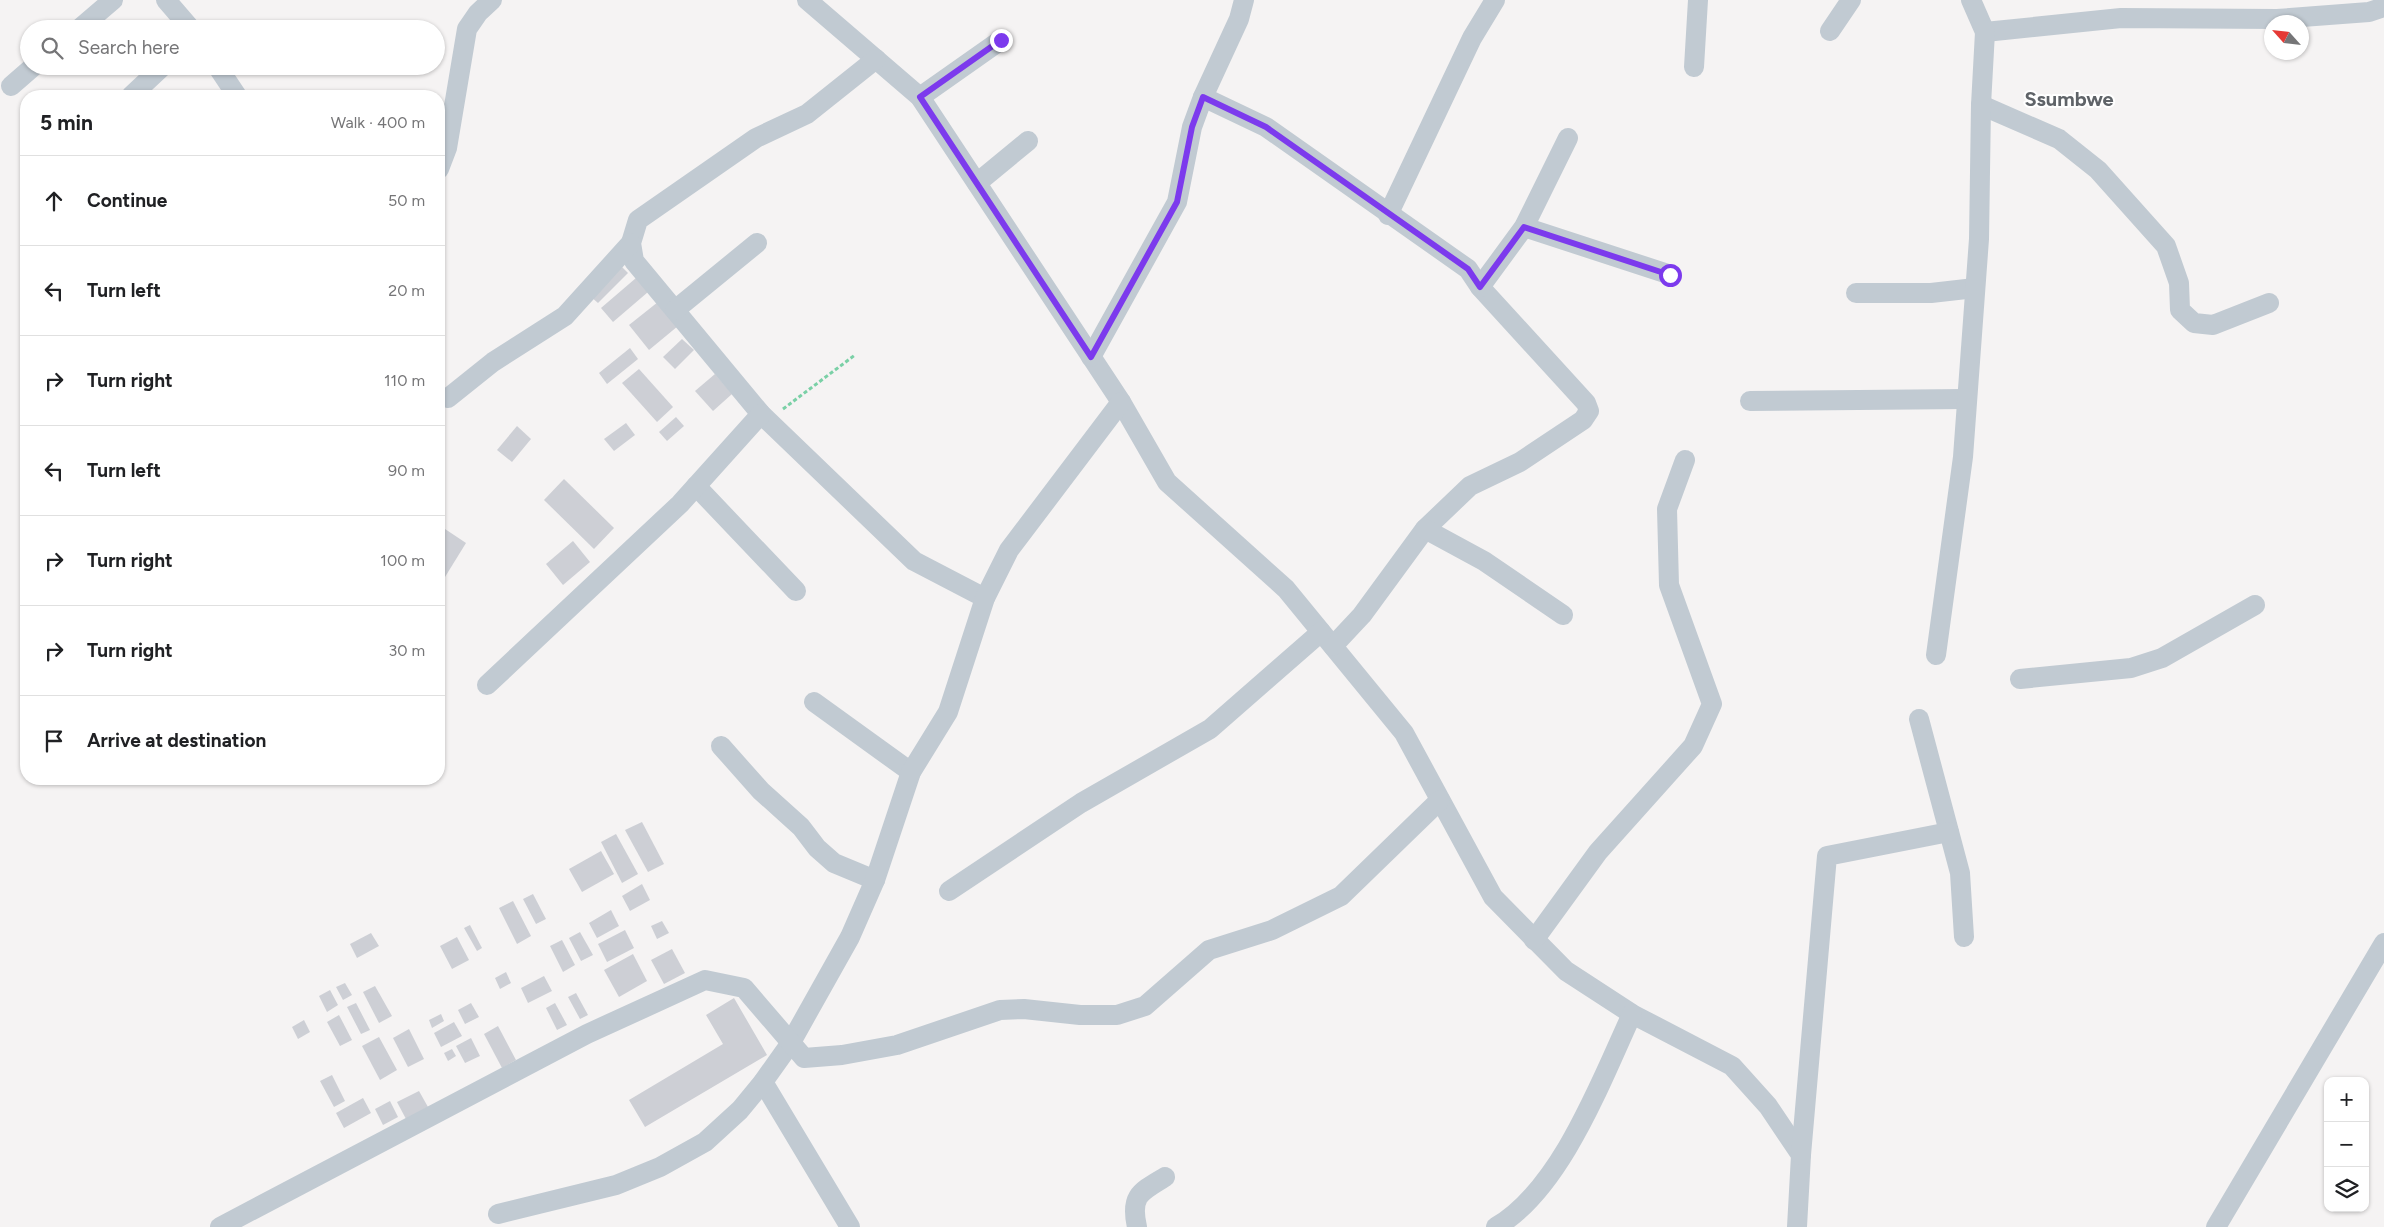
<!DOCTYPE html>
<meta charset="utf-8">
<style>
:root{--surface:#fff;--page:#f2f2f2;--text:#202124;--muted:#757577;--line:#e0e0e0}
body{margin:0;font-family:Figtree,sans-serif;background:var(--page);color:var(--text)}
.controls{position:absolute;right:15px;bottom:15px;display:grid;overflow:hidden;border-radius:10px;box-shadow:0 1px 4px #0004}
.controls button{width:45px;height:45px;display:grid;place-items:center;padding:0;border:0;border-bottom:1px solid var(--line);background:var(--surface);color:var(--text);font:25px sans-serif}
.compass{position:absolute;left:2264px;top:15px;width:45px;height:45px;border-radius:50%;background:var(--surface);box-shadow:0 1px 4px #0004;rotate:297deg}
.stop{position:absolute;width:15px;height:15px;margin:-11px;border:4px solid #7c3aed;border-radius:50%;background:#fff}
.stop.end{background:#7c3aed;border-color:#fff;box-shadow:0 1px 5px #0008}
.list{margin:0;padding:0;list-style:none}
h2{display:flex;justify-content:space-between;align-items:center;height:65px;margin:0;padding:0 20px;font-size:21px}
h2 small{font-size:16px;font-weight:400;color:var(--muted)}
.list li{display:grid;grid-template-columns:32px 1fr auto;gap:15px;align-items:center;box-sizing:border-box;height:90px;padding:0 20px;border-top:1px solid var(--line)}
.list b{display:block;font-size:19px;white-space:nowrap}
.list em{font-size:16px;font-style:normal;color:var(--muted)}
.icon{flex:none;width:28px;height:28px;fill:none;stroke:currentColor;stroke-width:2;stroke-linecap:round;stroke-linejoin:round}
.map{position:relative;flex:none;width:2384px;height:1227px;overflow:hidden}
.search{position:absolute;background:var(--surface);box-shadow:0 1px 4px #0004;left:20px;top:20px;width:425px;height:55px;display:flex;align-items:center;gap:12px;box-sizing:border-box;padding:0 18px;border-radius:28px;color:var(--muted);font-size:19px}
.panel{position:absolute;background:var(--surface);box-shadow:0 1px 4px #0004;left:20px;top:90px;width:425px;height:695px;border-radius:20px}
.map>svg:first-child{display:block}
.building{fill:#cdcfd5}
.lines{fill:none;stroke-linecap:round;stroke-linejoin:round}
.path{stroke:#7ad0a6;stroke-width:3;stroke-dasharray:4 2.5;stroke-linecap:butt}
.minor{stroke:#c1cad2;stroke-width:20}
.route{stroke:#7c3aed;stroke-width:6}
.labels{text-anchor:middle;stroke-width:4;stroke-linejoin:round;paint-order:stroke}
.quarter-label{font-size:20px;font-weight:bold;fill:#5f6368;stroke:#fff}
</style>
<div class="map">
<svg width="2384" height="1227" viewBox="0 0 2384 1227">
<rect width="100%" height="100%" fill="#f5f3f3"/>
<g class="building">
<polygon points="620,265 628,273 598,303 590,296"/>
<polygon points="636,278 648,292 613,322 601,308"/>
<polygon points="658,302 678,326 649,350 629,325"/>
<polygon points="682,339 694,350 675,369 663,357"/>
<polygon points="630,348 638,359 607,384 599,373"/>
<polygon points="639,369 673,407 657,422 622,383"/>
<polygon points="715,374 732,394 713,411 695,391"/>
<polygon points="676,417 684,426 667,441 659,432"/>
<polygon points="626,423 635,435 614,451 604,439"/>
<polygon points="517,426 531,439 512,462 497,450"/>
<polygon points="564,479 614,528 594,549 544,500"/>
<polygon points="439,525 466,543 445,577 439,573"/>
<polygon points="573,541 590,562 563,585 546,564"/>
<polygon points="642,822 664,864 648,872 625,830"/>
<polygon points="616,834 638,874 622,883 601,842"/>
<polygon points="601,851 614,874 582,892 569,869"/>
<polygon points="642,884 650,900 630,911 622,896"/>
<polygon points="533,894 546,919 536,924 523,899"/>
<polygon points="513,901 531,936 517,944 499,908"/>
<polygon points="611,910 619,926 597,938 589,923"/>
<polygon points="662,921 669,933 657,939 651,926"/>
<polygon points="470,925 482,948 477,951 464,928"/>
<polygon points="625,930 634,948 607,962 598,944"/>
<polygon points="580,932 593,955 581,961 569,938"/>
<polygon points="371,933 379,946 357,958 350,944"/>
<polygon points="457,937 469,960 452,969 440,946"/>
<polygon points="562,940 575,965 563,972 550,946"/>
<polygon points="672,949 685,973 664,984 651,960"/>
<polygon points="633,954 647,981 619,997 604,970"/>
<polygon points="506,972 511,983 500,989 495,978"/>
<polygon points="544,976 552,991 528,1003 521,988"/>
<polygon points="345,983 352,995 343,1000 336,987"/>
<polygon points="375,986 392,1016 379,1023 363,992"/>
<polygon points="330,990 338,1005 327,1012 319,996"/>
<polygon points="576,993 588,1015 580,1019 568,997"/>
<polygon points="734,998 767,1055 645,1127 629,1100 723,1044 706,1015"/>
<polygon points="356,1003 370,1030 361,1034 347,1007"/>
<polygon points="471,1003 479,1017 465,1024 458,1010"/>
<polygon points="555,1003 567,1025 557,1030 546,1008"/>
<polygon points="441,1014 444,1021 432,1028 429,1020"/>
<polygon points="339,1015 352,1040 340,1046 327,1022"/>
<polygon points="304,1020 310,1032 298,1039 292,1027"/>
<polygon points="454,1022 462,1036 441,1047 434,1033"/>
<polygon points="498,1026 516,1060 502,1068 484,1034"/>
<polygon points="409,1029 424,1059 408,1067 393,1038"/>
<polygon points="379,1037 397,1070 380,1080 362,1046"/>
<polygon points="471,1038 480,1056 465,1063 456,1046"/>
<polygon points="452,1049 456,1056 448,1061 444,1053"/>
<polygon points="332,1075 345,1101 334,1107 320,1081"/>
<polygon points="419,1091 428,1107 406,1119 397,1102"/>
<polygon points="363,1098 371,1113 344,1128 336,1113"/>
<polygon points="390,1101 398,1117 383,1125 375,1109"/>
</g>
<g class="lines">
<polyline class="path" points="783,409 855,355"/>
<g class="minor">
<polyline points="166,0 191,29"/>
<polyline points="807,0 920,97 1121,402 1167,482 1286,589 1404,733 1493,897 1566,971 1632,1014 1732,1066 1768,1106 1801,1155 1797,1227"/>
<polyline points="79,29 113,0"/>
<polyline points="1830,31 1851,0"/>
<polyline points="1985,32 2121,18 2277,19 2369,12 2384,7"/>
<polyline points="876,59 807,114 756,138 638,220 631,243 634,261 761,414 914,561 985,598"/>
<polyline points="217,66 237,96"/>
<polyline points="1694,67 1698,0"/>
<polyline points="11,86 34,66"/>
<polyline points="131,96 163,66"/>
<polyline points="920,97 1001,40"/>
<polyline points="1203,97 1266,127 1468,269 1480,287 1586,403 1589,411 1583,420 1520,462 1470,486 1425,529 1362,615 1333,646"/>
<polyline points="1981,105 2059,139 2098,170 2166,246 2179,283 2180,310 2194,323 2213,325 2269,303"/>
<polyline points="439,169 447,148 467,29 478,13 492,0"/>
<polyline points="977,183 1028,141"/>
<polyline points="1388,215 1472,38 1495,0"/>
<polyline points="1524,227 1671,275"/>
<polyline points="1480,287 1524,227 1568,138"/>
<polyline points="1856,293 1931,293 1975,288"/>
<polyline points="675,310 757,243"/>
<polyline points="1091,357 1177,202 1192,127 1203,97 1239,19 1244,0"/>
<polyline points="448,398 493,362 565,316 631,243"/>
<polyline points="1750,401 1966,399"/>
<polyline points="696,486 796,591"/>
<polyline points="1425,529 1484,561 1563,615"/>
<polyline points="1936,655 1963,457 1979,239 1981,105 1985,32 1971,0"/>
<polyline points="2020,679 2131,668 2162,658 2255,605"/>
<polyline points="487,685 680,504 761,414"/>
<polyline points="814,702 911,772"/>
<polyline points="1919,719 1960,873 1964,937"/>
<polyline points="721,746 761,791 801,827 817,848 834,863 875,880"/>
<polyline points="949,891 1081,803 1210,729 1321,632"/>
<polyline points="1534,940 1598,852 1693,746 1712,704 1669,585 1667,509 1685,460"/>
<polyline points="763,1082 850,1227"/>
<polyline points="1801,1155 1827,856 1949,832"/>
<polyline points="498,1214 616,1185 660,1167 705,1142 740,1110 763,1082 790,1044 850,937 875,880 911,772 948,712 985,598 1009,550 1121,402"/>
<polyline points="220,1227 587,1034 705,980 744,988 804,1058 842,1055 897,1045 1000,1010 1024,1009 1080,1015 1117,1015 1145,1006 1209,950 1272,930 1341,896 1440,800"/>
<path d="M1137 1227C1130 1196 1140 1192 1165 1177"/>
<path d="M1496 1227C1561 1189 1601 1081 1632 1014"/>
<polyline points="2216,1227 2384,943"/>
</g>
</g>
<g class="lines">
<polyline class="route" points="1001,40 920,97 1091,357 1177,202 1192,127 1203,97 1266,127 1468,269 1480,287 1524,227 1670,275"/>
</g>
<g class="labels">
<g class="quarter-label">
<text x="2069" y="106">Ssumbwe</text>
</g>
</g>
</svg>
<div class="controls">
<button>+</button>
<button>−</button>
<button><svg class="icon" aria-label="layers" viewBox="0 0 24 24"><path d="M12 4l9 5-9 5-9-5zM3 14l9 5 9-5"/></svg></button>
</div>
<svg class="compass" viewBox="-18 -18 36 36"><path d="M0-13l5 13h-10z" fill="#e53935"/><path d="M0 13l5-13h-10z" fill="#757577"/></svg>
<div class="stop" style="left:1670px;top:275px"></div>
<div class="stop end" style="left:1001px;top:40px"></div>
<div class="search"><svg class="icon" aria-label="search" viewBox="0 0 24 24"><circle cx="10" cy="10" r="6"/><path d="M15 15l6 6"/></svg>Search here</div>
<section class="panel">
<h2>5 min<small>Walk · 400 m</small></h2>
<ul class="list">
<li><svg class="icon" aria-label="ahead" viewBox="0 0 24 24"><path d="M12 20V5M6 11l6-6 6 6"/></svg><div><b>Continue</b></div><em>50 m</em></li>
<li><svg class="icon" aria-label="left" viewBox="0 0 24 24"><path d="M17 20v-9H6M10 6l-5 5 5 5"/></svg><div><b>Turn left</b></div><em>20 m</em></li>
<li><svg class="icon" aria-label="right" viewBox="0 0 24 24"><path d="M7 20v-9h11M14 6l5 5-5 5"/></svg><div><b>Turn right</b></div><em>110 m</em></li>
<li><svg class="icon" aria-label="left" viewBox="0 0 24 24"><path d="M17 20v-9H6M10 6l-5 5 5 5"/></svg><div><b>Turn left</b></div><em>90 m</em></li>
<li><svg class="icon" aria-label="right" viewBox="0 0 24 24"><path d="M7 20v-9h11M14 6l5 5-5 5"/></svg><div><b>Turn right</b></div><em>100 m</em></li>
<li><svg class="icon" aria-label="right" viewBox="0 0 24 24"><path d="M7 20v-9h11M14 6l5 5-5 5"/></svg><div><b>Turn right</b></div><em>30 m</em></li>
<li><svg class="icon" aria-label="arrive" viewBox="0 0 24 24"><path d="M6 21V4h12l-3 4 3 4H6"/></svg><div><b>Arrive at destination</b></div></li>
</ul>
</section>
</div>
